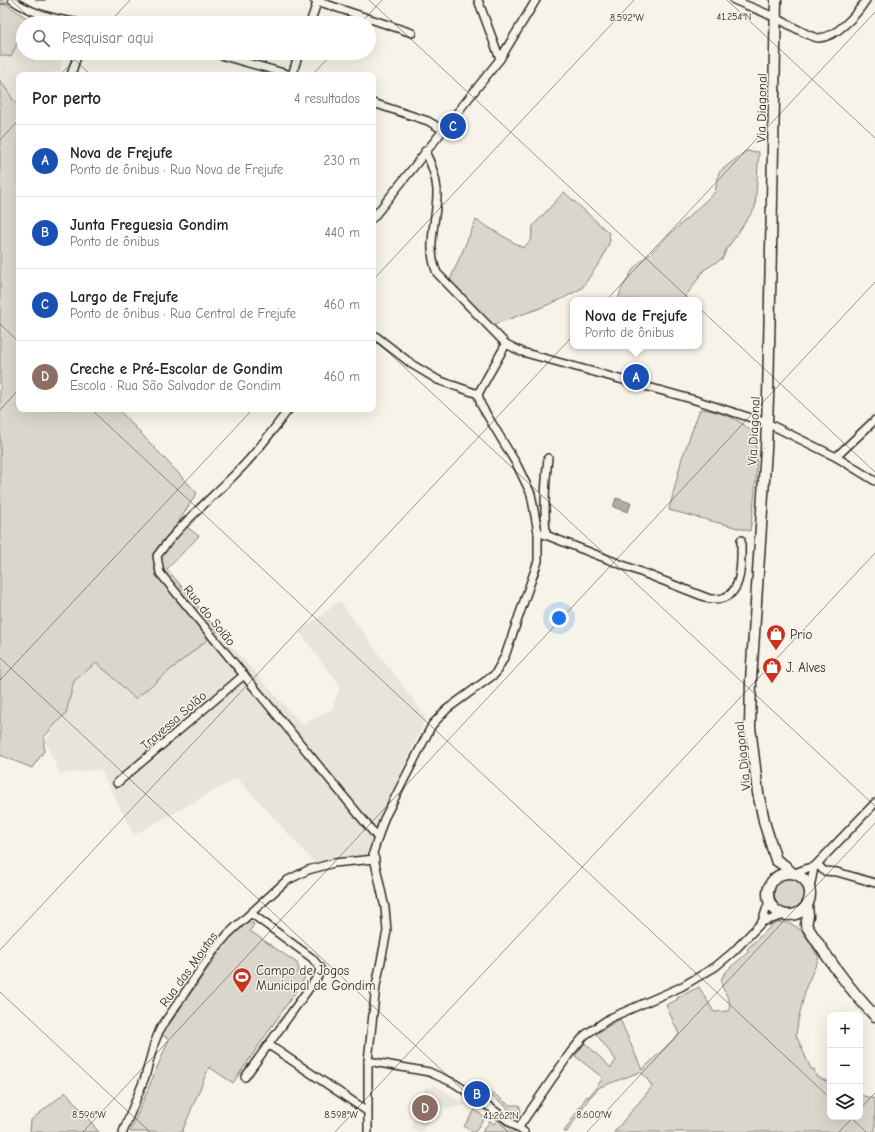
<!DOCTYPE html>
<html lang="pt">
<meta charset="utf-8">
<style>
:root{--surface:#fff;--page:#f2f2f2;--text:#222;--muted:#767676;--line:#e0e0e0;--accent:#7c3aed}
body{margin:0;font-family:"Comic Neue",sans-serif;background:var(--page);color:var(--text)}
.controls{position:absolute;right:12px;bottom:12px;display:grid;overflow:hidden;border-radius:8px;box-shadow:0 4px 16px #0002}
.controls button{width:36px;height:36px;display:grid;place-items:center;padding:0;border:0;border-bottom:1px solid var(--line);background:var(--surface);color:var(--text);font:20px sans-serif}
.you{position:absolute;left:559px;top:618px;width:14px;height:14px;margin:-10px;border:3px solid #fff;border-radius:50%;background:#1a73e8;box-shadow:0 0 0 6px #1a73e833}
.badge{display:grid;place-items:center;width:26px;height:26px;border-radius:50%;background:var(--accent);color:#fff;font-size:13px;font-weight:700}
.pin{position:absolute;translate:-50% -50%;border:2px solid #fff;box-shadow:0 1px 4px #0006}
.popup{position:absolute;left:570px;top:297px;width:132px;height:52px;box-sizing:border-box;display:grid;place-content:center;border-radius:8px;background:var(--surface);filter:drop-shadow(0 1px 3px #0005);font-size:13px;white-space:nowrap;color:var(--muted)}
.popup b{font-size:15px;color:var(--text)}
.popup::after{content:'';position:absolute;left:50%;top:100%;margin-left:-8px;border:8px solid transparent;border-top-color:var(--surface)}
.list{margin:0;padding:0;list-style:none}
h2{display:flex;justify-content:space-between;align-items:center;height:52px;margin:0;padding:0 16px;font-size:17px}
h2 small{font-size:13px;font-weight:400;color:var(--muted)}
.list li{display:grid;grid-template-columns:26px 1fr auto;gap:12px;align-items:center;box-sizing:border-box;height:72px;padding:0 16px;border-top:1px solid var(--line)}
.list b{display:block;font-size:15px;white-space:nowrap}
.list p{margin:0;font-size:13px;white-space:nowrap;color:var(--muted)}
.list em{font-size:13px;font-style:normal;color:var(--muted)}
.icon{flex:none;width:22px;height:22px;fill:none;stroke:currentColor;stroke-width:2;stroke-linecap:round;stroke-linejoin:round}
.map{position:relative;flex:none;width:875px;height:1132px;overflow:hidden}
.search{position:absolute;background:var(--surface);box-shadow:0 4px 16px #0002;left:16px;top:16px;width:360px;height:44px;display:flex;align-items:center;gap:10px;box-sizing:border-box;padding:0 14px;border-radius:22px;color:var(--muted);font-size:15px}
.panel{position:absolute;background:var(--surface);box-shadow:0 4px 16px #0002;left:16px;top:72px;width:360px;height:340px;border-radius:8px}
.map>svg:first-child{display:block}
.built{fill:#e8e4da}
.green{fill:#dad6cc;stroke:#82807c}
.water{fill:#afaca4;stroke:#7a7874}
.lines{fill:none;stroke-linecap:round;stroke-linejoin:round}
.stream{stroke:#7a7874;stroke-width:2}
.street-casing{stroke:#2b2b2b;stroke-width:10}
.secondary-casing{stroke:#2b2b2b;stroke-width:13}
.street{stroke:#f7f3e8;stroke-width:7}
.secondary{stroke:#f7f3e8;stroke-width:10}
.ticks{fill:none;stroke:#2b2b2b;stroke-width:1;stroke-opacity:0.45}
.labels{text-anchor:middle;stroke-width:3;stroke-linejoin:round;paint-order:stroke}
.street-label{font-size:13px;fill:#2b2b2b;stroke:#f7f3e8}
.poi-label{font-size:13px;fill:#2b2b2b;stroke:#f7f3e8;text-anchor:start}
.ticks-label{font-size:10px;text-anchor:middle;fill:#2b2b2b;stroke:#f7f3e8;stroke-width:3;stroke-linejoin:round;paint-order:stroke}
</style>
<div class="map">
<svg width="875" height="1132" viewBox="0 0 875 1132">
<rect width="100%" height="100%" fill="#f7f3e8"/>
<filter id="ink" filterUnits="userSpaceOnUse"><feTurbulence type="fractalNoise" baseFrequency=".025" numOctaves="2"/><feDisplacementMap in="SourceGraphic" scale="8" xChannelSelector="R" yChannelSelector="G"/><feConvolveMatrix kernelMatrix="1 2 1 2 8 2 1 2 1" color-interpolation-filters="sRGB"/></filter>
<g filter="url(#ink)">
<g class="built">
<polygon points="23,30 23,53 62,53 60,75 19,75 19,105 16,104 0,80 0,55 11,57"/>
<polygon points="340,601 426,718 377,825 366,856 315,863 237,778 134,835 100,769 60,774 45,741 66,713 74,681 96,663 111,675 135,699 218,631 302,725 332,709 340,686 299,632"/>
<polygon points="434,1085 467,1105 446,1109 439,1104 435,1111 432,1108 426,1117 430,1120 421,1132 419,1132 411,1127 426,1086 432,1088"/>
</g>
<g class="green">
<polygon points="0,0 4,0 9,6 28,19 27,23 23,23 23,30 11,57 0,55"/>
<polygon points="0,80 16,104 19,105 19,409 118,409 197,493 179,521 199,536 167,569 218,631 135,699 111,675 96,663 74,681 66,713 44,737 44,751 32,768 0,755"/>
<polygon points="746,151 759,152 755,208 726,250 723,258 704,270 683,300 618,300 621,290 634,268 715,192 719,172"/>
<polygon points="564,192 609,233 610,241 602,259 582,288 562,299 535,310 492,325 450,280 476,220 523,248 531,240 533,226"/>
<path d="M700 409C715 410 743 419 752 433 762 450 753 511 750 531L669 510 682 458Z"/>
<circle cx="790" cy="894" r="16"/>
<polygon points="247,921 254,924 250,931 297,963 299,969 298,973 305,978 233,1083 209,1067 182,1132 130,1132 169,1039 162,1035 235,929"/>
<path d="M779 922C801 921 809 942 819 958L806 987 798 1021 796 1035 811 1069H814L816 1076 830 1083V1117H860V1095L875 1099V1132H614L651 1088 652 1086 644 1075 640 1072 600 1087 589 1098 567 1132H564L587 1096 589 1097 603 1078 575 1056 585 1043 611 1068 616 1060 596 1034 620 1019 642 1070 679 1034 666 1005 677 1000V998L699 987 714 1012 728 1011C735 999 718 990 722 978 724 971 741 959 747 953L749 951 747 949 770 927V925Z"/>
<polygon points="483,1086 509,1105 519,1105 521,1111 519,1115 515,1118 511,1116 507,1107 481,1089"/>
<polygon points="66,1092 99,1132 30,1132 31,1120"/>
<polygon points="475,1110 485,1118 475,1132 472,1132 464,1126"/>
<polygon points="497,1119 516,1132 482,1132 490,1121 494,1124"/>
</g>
<polygon class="water" points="616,498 631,503 628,512 613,507"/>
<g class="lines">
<g class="stream">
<polyline points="36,0 45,0"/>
<polyline points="0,4 6,4"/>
</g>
<defs>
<g id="street">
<path d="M12 0C32 14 56 19 80 23"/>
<polyline points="314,0 412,33"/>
<polyline points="478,0 500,59"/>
<path d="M734 0C748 6 761 11 774 17 784 21 810 38 819 38 837 37 857 14 866 0"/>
<polyline points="310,23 318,0"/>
<polyline points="213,53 291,75"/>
<polyline points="71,75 78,53"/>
<polyline points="292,75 299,53"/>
<polyline points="373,103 428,121 443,130"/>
<path d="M425 151C431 163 436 176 437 190 438 217 425 246 437 273L506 344 522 352 695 400 767 423 836 457 875 481"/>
<polyline points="373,218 500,59 536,0"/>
<polyline points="373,334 413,365 438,380 478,394"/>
<polyline points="478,394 506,344"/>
<path d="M289 409C275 427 261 447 245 464 216 495 182 521 157 556L160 573 378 838"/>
<polyline points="836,457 875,420"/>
<path d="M538 532 710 599C715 599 719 599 723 598 744 592 741 557 741 540"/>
<path d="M546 535C544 509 545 484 548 458"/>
<polyline points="117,783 244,675"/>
<polyline points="817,864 824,871 837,872 875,883"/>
<polyline points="795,873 808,868 814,867 875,803"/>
<polyline points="810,888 814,867"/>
<polyline points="762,922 785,915"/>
<polyline points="269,1045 367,1111"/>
<polyline points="368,1061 429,1072 454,1083 477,1098 524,1132"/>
<polyline points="245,1077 318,976 320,968 312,958 252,914"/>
<polyline points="519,1127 570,1053 585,1035 610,1018 681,987 715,967 733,952 762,922 769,901"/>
<polyline points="123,1132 145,1077 154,1044 160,1029 212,953 228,934 286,881 308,870 334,863 375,859"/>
<polyline points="368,1132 368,1061 376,986 387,931 385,908 373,853 384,819 432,725 447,709 495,674 505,656 538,561 538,532 531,494 517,465 481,405 478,394"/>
</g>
<g id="secondary">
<polyline points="776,0 768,397 766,449 751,680 750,727 758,793 765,825 776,860 785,866 791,872"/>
<circle cx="789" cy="894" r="21"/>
<path d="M807 905 808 916 806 925C827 957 848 988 875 1016"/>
</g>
</defs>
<use href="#street" class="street-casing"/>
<use href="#secondary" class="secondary-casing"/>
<use href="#street" class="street"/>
<use href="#secondary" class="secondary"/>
</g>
</g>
<path class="ticks" d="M11 0 35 23M369 0 875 472M727 0 875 138M109 23 130 0M361 23 382 0M67 53 91 75M60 75 81 53M312 75 333 53M0 140 19 119M373 280 634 0M0 324 19 342M373 338 875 806M91 409 830 1098M0 410 19 389M0 658 508 1132M0 680 253 409M0 950 875 12M0 992 150 1132M860 1109 875 1093M850 1117 866 1132M83 1132 875 282M335 1132 875 553M587 1132 875 823M839 1132 853 1117"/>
<defs>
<symbol id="shop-pin" viewBox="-11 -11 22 30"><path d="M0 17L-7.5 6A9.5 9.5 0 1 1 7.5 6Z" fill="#c8321e" stroke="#f7f3e8"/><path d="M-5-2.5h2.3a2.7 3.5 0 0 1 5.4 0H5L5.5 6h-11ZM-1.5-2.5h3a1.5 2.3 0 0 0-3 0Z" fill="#fff"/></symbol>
<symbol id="stadium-pin" viewBox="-11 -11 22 30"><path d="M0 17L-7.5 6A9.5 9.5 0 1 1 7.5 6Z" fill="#c8321e" stroke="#f7f3e8"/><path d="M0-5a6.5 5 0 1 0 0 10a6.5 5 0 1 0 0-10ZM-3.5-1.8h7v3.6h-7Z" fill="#fff"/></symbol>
</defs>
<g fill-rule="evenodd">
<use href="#shop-pin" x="765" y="623" width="22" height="30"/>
<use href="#shop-pin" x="761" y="656" width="22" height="30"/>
<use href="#stadium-pin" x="231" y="966" width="22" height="30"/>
</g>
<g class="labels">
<g class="street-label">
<text transform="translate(761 108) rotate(-89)" y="5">Via Diagonal</text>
<text transform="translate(753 431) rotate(-87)" y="5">Via Diagonal</text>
<text transform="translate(210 615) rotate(51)" y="5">Rua do Solão</text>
<text transform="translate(173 720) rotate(-41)" y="5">Travessa Solão</text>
<text transform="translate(742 756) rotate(-96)" y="5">Via Diagonal</text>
<text transform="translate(188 969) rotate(-54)" y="5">Rua das Moutas</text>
</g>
<g class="poi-label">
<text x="790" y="639">Prio</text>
<text x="786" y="672">J. Alves</text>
<text x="256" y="975">Campo de Jogos<tspan x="256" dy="15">Municipal de Gondim</tspan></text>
</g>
</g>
<g class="ticks-label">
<text x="734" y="20">41.254°N</text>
<text x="627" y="21">8.592°W</text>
<text x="89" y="1118">8.596°W</text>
<text x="341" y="1118">8.598°W</text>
<text x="594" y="1118">8.600°W</text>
<text x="501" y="1119">41.262°N</text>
</g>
</svg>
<div class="controls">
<button>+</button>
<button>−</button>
<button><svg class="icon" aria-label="layers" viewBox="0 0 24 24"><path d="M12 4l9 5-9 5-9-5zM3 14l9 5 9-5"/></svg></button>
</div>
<div class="you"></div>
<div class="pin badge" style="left:636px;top:377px;background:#1a4fb4">A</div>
<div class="popup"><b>Nova de Frejufe</b>Ponto de ônibus</div>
<div class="pin badge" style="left:477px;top:1094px;background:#1a4fb4">B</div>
<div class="pin badge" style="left:453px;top:126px;background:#1a4fb4">C</div>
<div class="pin badge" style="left:425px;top:1108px;background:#8d6e63">D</div>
<div class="search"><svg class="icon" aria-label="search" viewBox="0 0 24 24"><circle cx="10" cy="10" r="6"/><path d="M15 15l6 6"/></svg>Pesquisar aqui</div>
<section class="panel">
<h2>Por perto<small>4 resultados</small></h2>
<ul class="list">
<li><span class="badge" style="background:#1a4fb4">A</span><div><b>Nova de Frejufe</b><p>Ponto de ônibus · Rua Nova de Frejufe</p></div><em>230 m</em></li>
<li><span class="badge" style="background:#1a4fb4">B</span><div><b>Junta Freguesia Gondim</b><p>Ponto de ônibus</p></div><em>440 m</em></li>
<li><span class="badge" style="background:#1a4fb4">C</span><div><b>Largo de Frejufe</b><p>Ponto de ônibus · Rua Central de Frejufe</p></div><em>460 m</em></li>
<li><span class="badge" style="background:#8d6e63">D</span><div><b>Creche e Pré-Escolar de Gondim</b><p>Escola · Rua São Salvador de Gondim</p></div><em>460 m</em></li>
</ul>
</section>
</div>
